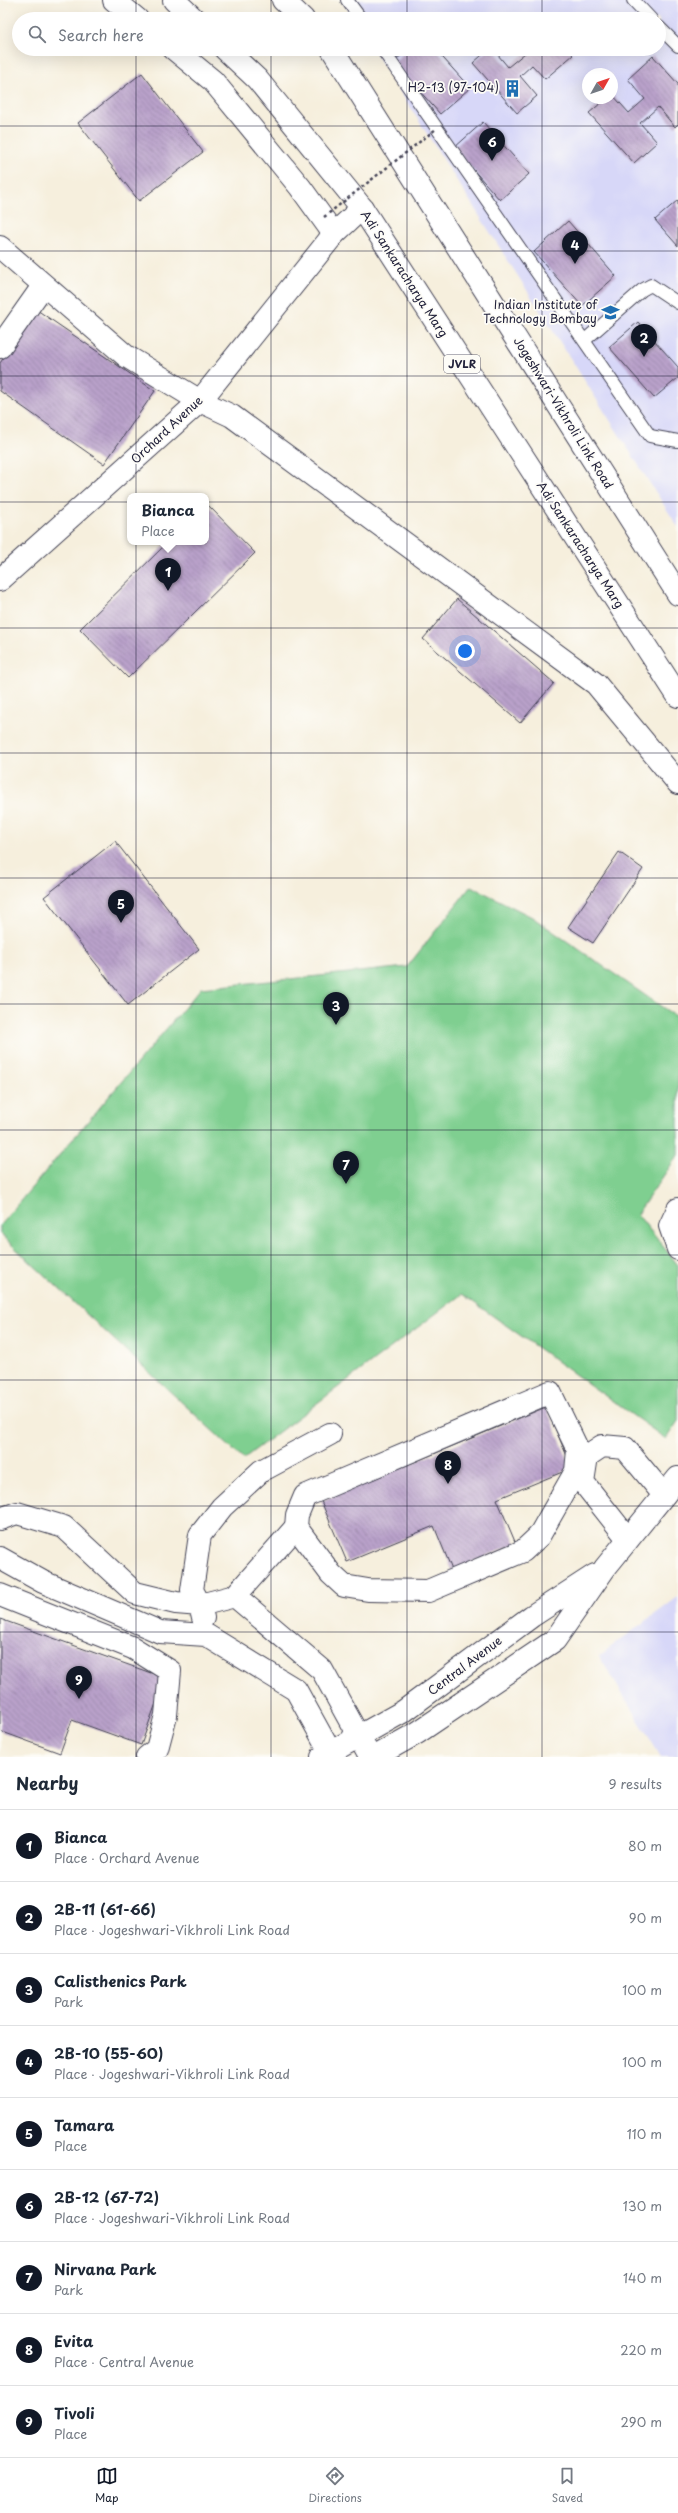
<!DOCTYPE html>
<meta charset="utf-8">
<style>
:root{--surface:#fff;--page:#f2f2f3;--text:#1f2937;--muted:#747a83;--line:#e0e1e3;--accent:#111827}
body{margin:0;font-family:"Playpen Sans",sans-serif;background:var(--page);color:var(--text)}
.compass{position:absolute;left:582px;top:68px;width:36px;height:36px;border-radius:50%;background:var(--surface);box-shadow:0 4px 16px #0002;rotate:50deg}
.you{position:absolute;left:465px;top:651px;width:14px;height:14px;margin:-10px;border:3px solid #fff;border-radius:50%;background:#1a73e8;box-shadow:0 0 0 6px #1a73e833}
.badge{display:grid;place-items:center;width:26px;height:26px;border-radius:50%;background:var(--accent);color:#fff;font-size:13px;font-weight:700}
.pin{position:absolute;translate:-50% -33px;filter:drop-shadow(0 1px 2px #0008)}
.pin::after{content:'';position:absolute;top:21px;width:14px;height:12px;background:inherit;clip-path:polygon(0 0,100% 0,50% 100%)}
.popup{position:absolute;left:127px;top:493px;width:82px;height:52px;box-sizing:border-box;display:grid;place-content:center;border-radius:8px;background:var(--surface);filter:drop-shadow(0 1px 3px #0005);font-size:13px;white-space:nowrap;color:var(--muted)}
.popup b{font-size:15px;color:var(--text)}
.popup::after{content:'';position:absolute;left:50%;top:100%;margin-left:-8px;border:8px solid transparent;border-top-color:var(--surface)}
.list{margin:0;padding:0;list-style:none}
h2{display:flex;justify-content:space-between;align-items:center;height:52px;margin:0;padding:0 16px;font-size:17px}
h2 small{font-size:13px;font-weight:400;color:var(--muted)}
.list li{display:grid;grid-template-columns:26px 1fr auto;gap:12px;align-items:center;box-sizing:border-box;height:72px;padding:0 16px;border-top:1px solid var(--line)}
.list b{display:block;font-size:15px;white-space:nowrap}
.list p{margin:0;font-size:13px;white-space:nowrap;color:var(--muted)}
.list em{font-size:13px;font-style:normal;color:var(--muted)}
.icon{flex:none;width:22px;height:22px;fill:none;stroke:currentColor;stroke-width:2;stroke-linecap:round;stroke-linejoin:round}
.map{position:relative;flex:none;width:678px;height:1757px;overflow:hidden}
.search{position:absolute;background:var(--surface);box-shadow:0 4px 16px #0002;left:12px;right:12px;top:12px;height:44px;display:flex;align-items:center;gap:10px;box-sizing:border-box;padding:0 14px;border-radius:22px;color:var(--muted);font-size:15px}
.sheet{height:700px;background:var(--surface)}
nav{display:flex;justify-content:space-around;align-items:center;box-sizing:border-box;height:56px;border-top:1px solid var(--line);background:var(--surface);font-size:11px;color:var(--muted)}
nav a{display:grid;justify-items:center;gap:2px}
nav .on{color:var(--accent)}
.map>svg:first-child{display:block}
.built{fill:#d7d7f8;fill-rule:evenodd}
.green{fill:#7fcf90;stroke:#507866}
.building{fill:url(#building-back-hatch)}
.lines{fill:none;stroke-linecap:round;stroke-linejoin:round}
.lane-casing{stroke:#424153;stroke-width:14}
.street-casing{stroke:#424153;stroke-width:24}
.secondary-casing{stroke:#424153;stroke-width:24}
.primary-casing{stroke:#424153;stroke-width:24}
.lane{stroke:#fff;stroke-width:12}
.street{stroke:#fff;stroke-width:22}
.secondary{stroke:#fff;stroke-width:22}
.primary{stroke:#fff;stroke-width:22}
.path-bridge{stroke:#424153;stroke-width:2.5;stroke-dasharray:3 3;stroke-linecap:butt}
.grid{fill:none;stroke:#22223b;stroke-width:1;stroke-opacity:0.55}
.labels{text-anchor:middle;stroke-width:3.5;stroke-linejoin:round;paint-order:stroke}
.shield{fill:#fdfcf7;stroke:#646373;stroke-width:1}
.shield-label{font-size:11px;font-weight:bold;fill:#22223b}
.poi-label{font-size:12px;fill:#22223b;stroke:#fdfcf7;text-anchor:end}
.street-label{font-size:12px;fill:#22223b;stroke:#fdfcf7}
</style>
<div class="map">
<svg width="678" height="1757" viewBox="0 0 678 1757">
<defs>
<pattern id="building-back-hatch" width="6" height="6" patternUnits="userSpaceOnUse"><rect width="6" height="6" fill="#b9a1ca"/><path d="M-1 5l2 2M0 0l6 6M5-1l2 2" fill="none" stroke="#9683a5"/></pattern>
</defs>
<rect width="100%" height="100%" fill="#fdfcf7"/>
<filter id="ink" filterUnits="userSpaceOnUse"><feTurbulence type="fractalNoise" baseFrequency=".025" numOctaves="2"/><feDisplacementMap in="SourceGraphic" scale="8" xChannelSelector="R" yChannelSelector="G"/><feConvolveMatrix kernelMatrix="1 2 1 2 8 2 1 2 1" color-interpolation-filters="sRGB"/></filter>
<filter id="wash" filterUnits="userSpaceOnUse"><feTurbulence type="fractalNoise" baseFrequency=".012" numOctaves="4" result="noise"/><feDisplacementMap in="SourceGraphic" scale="16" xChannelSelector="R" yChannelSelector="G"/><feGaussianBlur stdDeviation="0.9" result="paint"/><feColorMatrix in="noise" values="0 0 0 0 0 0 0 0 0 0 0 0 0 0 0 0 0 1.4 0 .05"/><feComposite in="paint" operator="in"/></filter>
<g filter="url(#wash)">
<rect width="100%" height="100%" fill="#f6efdd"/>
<g class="built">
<path d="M342 0H678V527L373 49H659V19H354ZM588 74H612V98H588Z"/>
<polygon points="678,1597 678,1757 661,1757 599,1656"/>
</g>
<polygon class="green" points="471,886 532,917 678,1018 678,1155 637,1214 678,1265 678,1421 666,1439 462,1294 243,1459 0,1234 0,1225 201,988 407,967"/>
<g id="blocks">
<g class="building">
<polygon points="408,49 435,49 470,88 440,114 394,62"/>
<polygon points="489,49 493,49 508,67 525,53 522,49 567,49 573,55 545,79 532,65 520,76 537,96 517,113 473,63"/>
<polygon points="653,56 678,84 678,124 675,127 658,107 640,123 657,142 634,163 589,113 607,98 612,98 612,94 629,113 645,99 628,79"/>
<polygon points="142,73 203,152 139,201 78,123"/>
<polygon points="483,122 529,174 500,200 454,148"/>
<polygon points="678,200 678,246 655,220"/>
<polygon points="568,221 616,276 582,306 534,252"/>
<polygon points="37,310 155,391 104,464 0,391 0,363"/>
<polygon points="638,322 678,367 678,378 654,398 609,347"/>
<polygon points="207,504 255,553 128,678 80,629 168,542 206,542"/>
<polygon points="457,599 554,683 520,723 423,639"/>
<polygon points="115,841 199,949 128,1005 44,897"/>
<polygon points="619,852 643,869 593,943 568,927"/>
<polygon points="546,1407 572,1468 497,1499 516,1544 452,1570 434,1526 347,1562 321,1501"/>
<polygon points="0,1619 165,1678 141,1745 72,1720 60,1753 0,1731"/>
</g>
</g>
</g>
<g filter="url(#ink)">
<use href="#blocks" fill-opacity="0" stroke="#424153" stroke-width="1"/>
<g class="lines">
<defs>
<g id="lane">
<polyline points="347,0 361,19"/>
<polyline points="633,0 651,19"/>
<polyline points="659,27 678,46"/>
<polyline points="382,49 650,436 678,441"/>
<polyline points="585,340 642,290 651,285 678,303"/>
</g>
<g id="street">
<polyline points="0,247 126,356 200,401 232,416 596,684 678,783"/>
<polyline points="0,347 43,286"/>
<polyline points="678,1209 670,1226 678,1249"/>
<polygon points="550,1392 578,1450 576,1471 539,1536 523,1551 428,1591 368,1590 344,1586 331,1574 296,1527 297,1515 305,1496"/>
<polyline points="0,1519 17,1513 64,1527 135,1593 176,1603 200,1605"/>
<polyline points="628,1539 583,1482 587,1456 602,1446 625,1448 664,1495"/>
<polyline points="0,1558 43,1582 160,1632 206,1635 296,1690 333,1757"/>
<polyline points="0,1595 133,1648 170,1671 166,1715 157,1749 147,1757"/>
<polyline points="235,1596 322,1670 370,1757"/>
<polyline points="200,1605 192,1590 200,1535 222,1507 261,1471 330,1434"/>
<polyline points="203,1618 200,1605 235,1596 296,1527"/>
</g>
<g id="secondary">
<polyline points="114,0 137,19"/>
<polyline points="174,49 213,81 300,187 334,234"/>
<polyline points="0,580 200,401 334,234 362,208"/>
<polyline points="322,1757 404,1711 532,1616 595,1575"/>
<polyline points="374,1757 417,1733 555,1640 605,1568 678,1478"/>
</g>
<g id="primary">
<polyline points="174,0 194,19"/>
<polyline points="283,0 303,19"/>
<polyline points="225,49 257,79 362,208 678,696"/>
<polyline points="332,49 678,594"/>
</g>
</defs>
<use href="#lane" class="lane-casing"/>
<use href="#street" class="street-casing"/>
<use href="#secondary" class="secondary-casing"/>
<use href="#primary" class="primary-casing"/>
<use href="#lane" class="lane"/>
<use href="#street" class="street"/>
<use href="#secondary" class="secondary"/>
<use href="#primary" class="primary"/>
<polyline class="path-bridge" points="324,217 436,129"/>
</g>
</g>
<path class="grid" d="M136 0V19M271 0V19M407 0V19M542 0V19M136 49V1757M271 49V1757M407 49V1757M542 49V1757M0 126H678M0 251H678M0 376H678M0 502H678M0 628H678M0 753H678M0 878H678M0 1004H678M0 1130H678M0 1255H678M0 1380H678M0 1506H678M0 1632H678"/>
<defs>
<symbol id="building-bare" viewBox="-9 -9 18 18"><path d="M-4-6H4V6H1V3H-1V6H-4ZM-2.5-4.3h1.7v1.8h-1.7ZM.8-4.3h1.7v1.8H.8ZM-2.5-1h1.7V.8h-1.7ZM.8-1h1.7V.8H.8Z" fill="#1f6fb2" stroke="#fdfcf7" stroke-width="2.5" paint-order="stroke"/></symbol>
<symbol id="university-bare" viewBox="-9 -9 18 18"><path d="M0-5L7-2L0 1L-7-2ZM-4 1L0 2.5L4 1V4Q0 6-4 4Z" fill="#1f6fb2" stroke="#fdfcf7" stroke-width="2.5" paint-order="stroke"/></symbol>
</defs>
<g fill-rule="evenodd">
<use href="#building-bare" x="500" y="76" width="25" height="25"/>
<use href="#university-bare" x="598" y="300" width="25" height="25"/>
</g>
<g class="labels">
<rect class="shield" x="444" y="355" width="36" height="18" rx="3"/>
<g class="shield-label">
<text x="462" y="368">JVLR</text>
</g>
<g class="poi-label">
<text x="499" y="92">H2-13 (97-104)</text>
<text x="597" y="309">Indian Institute of<tspan x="597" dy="14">Technology Bombay</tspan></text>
</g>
<g class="street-label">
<text transform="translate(404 274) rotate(57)" y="4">Adi Sankaracharya Marg</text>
<text transform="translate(563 413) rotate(58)" y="4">Jogeshwari-Vikhroli Link Road</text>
<text transform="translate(167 430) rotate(-43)" y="4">Orchard Avenue</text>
<text transform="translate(580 545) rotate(57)" y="4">Adi Sankaracharya Marg</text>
<text transform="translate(465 1666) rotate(-37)" y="4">Central Avenue</text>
</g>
</g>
</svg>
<svg class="compass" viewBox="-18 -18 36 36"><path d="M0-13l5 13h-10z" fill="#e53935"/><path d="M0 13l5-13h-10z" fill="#747a83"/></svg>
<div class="you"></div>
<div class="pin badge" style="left:168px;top:591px">1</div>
<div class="popup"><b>Bianca</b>Place</div>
<div class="pin badge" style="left:644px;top:357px">2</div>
<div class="pin badge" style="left:336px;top:1025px">3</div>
<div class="pin badge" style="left:575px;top:264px">4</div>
<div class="pin badge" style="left:121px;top:923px">5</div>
<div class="pin badge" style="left:492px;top:161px">6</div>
<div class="pin badge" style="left:346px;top:1184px">7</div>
<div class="pin badge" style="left:448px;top:1484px">8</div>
<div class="pin badge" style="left:79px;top:1699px">9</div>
<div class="search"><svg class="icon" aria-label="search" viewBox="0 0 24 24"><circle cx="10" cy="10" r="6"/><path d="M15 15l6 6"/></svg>Search here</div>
</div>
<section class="sheet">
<h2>Nearby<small>9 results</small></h2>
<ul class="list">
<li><span class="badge">1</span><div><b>Bianca</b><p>Place · Orchard Avenue</p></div><em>80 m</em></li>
<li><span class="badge">2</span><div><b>2B-11 (61-66)</b><p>Place · Jogeshwari-Vikhroli Link Road</p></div><em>90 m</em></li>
<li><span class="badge">3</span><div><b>Calisthenics Park</b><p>Park</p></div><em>100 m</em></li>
<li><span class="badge">4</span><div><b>2B-10 (55-60)</b><p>Place · Jogeshwari-Vikhroli Link Road</p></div><em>100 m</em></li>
<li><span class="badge">5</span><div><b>Tamara</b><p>Place</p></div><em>110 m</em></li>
<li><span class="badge">6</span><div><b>2B-12 (67-72)</b><p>Place · Jogeshwari-Vikhroli Link Road</p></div><em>130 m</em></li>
<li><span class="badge">7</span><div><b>Nirvana Park</b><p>Park</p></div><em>140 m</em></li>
<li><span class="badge">8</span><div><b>Evita</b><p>Place · Central Avenue</p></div><em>220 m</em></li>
<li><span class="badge">9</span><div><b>Tivoli</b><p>Place</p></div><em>290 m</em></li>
</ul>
</section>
<nav>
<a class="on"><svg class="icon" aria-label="map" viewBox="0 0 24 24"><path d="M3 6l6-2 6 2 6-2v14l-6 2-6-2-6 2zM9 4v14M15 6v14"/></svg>Map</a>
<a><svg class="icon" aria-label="directions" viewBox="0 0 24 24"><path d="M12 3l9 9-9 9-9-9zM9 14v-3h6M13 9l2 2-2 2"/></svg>Directions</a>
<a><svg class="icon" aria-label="saved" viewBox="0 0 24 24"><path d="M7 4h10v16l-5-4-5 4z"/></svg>Saved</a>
</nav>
